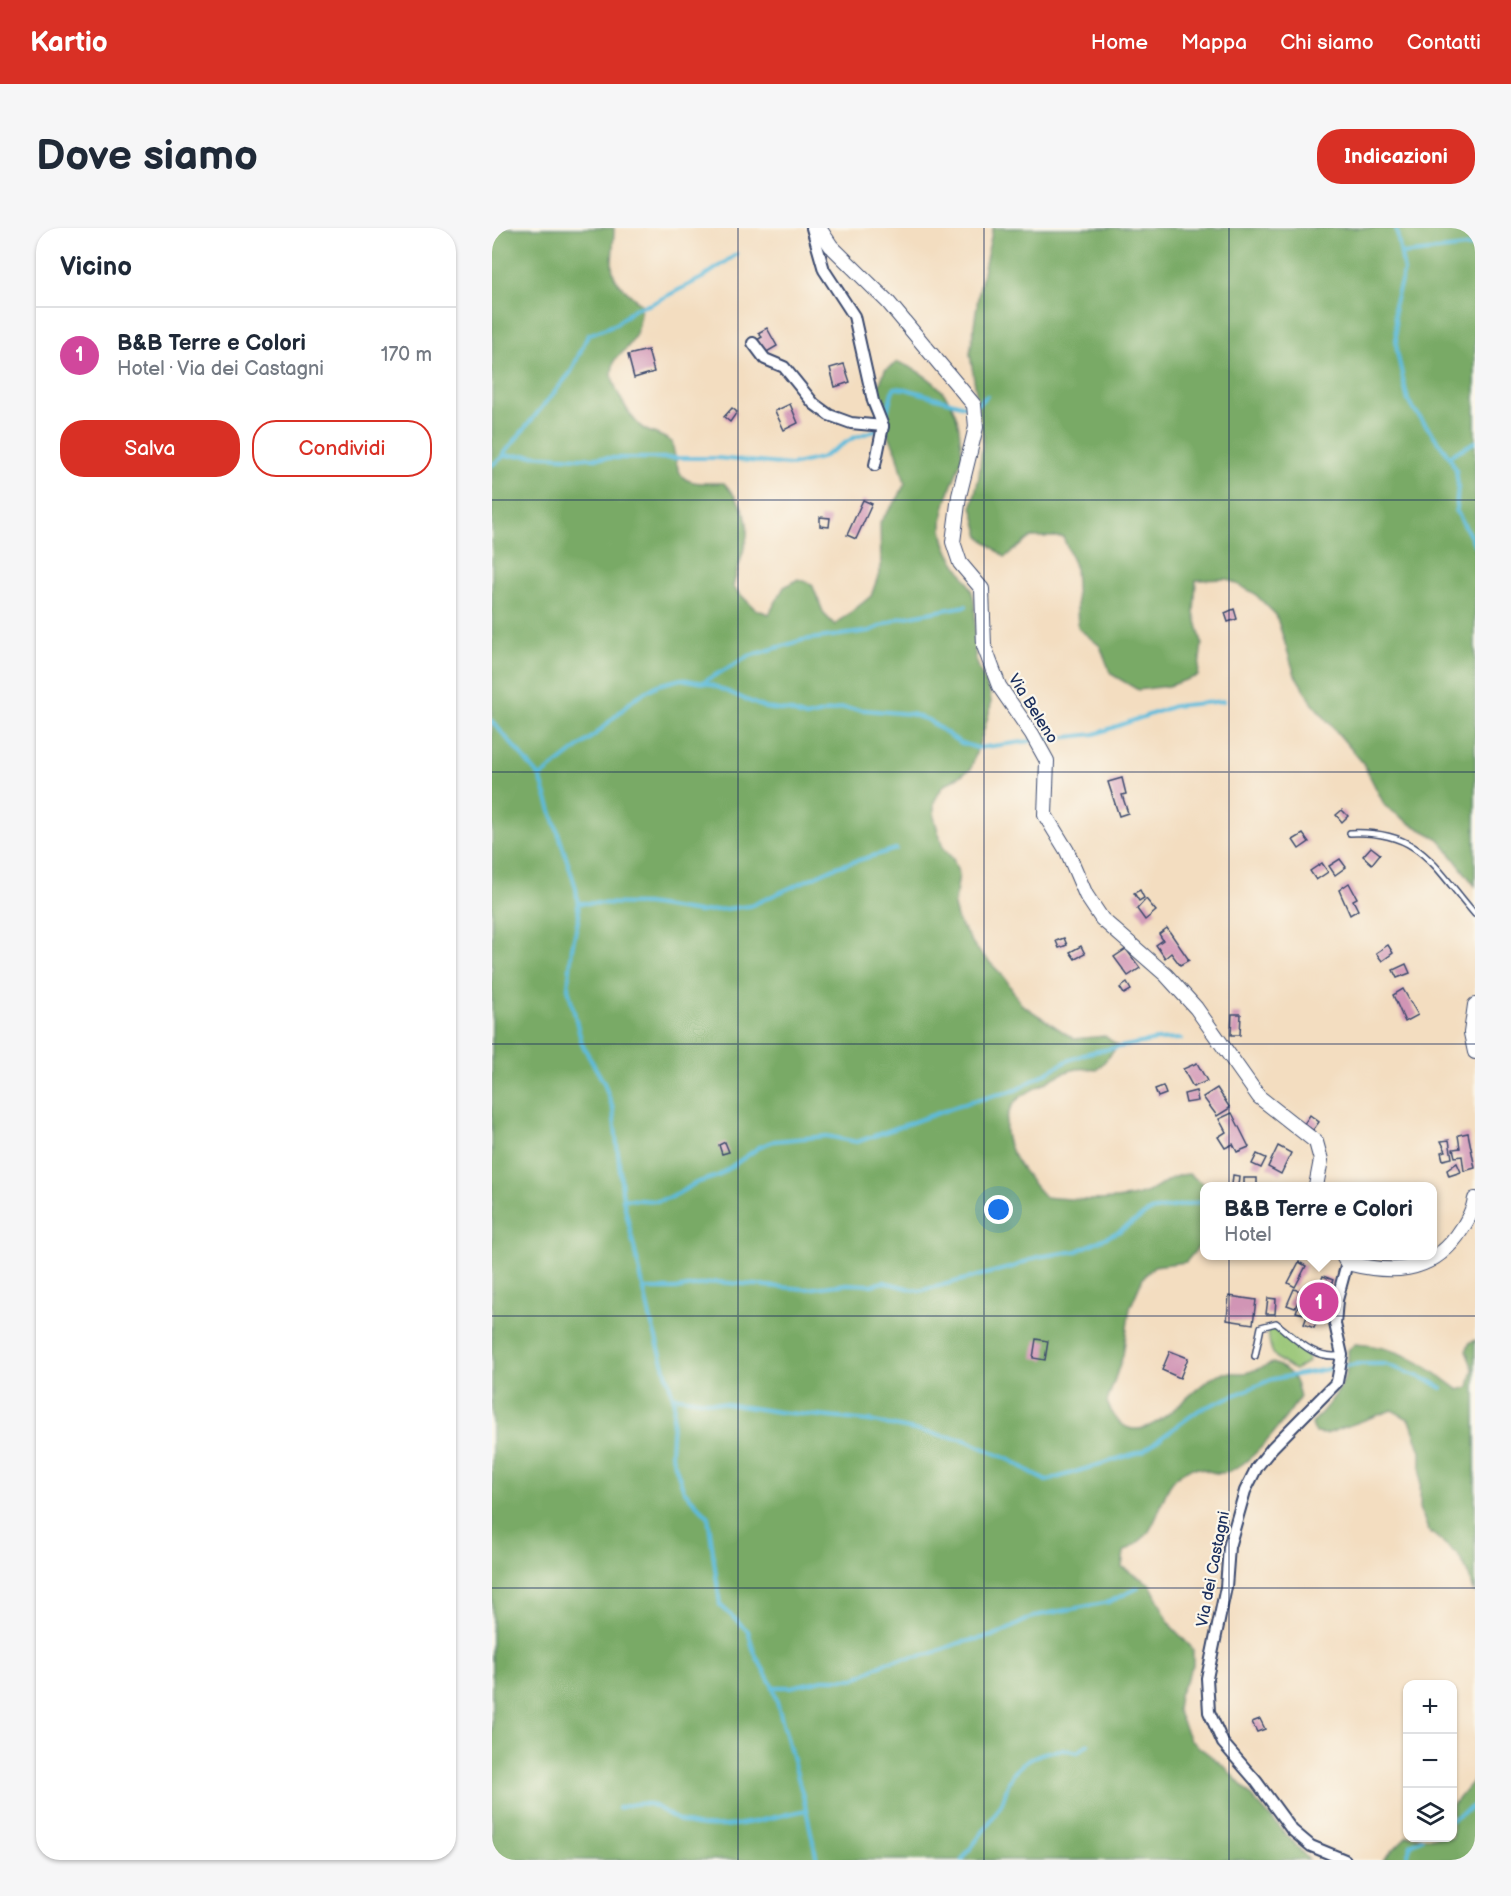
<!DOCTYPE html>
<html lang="it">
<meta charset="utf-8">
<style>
:root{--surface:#fff;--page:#f6f6f7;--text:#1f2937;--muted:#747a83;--line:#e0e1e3;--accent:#d93025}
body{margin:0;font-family:"Balsamiq Sans",sans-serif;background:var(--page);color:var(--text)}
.controls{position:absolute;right:18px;bottom:18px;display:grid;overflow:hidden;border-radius:12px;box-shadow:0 2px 4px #0004}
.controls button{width:54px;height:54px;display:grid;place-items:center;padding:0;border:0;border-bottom:2px solid var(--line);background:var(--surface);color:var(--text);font:30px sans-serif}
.you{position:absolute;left:507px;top:982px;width:21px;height:21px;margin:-15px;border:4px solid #fff;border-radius:50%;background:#1a73e8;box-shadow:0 0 0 9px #1a73e833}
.badge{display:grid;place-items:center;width:39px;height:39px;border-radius:50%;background:var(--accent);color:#fff;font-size:20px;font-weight:700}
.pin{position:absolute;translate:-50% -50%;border:3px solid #fff;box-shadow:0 2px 6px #0006}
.popup{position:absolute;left:708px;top:954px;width:237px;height:78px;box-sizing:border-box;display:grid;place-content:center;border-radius:12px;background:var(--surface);filter:drop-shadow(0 2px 4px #0005);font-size:20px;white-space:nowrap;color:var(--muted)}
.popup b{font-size:22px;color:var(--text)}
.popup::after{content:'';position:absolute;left:50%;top:100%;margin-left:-12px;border:12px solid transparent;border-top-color:var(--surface)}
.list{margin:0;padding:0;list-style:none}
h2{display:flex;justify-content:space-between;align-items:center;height:78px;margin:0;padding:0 24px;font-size:26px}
h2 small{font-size:20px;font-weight:400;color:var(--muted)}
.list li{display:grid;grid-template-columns:39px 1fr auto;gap:18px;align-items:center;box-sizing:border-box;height:96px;padding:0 24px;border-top:2px solid var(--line)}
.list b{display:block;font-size:22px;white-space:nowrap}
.list p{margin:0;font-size:20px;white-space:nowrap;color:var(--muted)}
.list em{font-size:20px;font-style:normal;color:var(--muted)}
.actions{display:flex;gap:12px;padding:18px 24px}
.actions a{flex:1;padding:14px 0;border:2px solid var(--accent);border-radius:24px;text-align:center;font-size:21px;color:var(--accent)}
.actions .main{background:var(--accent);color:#fff}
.icon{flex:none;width:33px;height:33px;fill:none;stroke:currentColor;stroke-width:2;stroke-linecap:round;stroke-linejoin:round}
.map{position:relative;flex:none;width:983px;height:1632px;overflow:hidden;border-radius:24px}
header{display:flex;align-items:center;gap:36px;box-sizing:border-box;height:84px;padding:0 30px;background:var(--accent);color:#fff}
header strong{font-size:28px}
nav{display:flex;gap:33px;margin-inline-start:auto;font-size:21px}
.intro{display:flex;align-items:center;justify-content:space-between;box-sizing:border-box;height:144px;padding:0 36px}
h1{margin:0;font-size:42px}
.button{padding:15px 27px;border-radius:24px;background:var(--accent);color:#fff;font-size:21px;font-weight:700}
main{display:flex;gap:36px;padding:0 36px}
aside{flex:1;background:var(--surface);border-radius:24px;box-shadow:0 2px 4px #0004}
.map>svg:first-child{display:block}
.green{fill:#97c574;stroke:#597a69;stroke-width:1.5}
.forest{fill:#79aa66;stroke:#4a6c62;stroke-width:1.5}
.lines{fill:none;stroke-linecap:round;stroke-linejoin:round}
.stream{stroke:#5dbbdb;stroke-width:4}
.building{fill:#d195b5}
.service-casing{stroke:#3b496d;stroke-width:8}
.minor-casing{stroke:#3b496d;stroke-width:14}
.tertiary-casing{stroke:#3b496d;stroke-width:16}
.service{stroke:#fff;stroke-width:5}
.minor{stroke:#fff;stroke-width:10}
.tertiary{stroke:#fff;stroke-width:14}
.grid{fill:none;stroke:#1b2f5e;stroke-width:1.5;stroke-opacity:0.55}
.labels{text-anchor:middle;stroke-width:4.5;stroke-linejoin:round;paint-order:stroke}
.street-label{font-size:16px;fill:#1b2f5e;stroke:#fbf7ec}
</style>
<header>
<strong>Kartio</strong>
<nav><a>Home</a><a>Mappa</a><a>Chi siamo</a><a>Contatti</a></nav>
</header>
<div class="intro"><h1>Dove siamo</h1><a class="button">Indicazioni</a></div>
<main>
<aside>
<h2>Vicino<small></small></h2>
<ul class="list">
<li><span class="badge" style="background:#d1479c">1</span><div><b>B&amp;B Terre e Colori</b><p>Hotel · Via dei Castagni</p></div><em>170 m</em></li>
</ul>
<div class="actions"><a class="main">Salva</a><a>Condividi</a></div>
</aside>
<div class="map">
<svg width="983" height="1632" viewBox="0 0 983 1632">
<rect width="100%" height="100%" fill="#fbf7ec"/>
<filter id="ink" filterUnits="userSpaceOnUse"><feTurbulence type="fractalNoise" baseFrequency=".0167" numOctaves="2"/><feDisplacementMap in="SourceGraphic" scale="12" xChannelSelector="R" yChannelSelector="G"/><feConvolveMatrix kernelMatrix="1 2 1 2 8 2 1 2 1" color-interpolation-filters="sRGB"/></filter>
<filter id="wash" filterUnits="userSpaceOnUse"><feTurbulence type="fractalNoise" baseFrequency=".008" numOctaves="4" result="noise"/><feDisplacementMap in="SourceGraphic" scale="24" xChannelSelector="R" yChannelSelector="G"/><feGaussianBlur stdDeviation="1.35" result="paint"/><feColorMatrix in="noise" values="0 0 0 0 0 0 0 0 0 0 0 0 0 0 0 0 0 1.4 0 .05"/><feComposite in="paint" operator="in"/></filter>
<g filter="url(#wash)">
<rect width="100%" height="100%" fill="#f3ddc0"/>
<path class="green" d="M782 1098 815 1125 816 1134 803 1142C781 1131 777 1125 776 1100Z"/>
<g class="forest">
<path d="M0 0H122C121 46 111 45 149 76 149 101 143 115 123 131 122 135 120 141 120 145 120 159 141 196 154 202 163 206 171 208 180 214 188 257 189 255 232 255 271 298 252 311 241 359L263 381 277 386 292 359 306 351 320 356 332 386 343 397 379 368 389 340 388 294 406 270 413 255 405 225 381 173 393 142 406 134C441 148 466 170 468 210 469 217 471 225 469 232 462 255 446 282 451 307 455 330 473 344 480 364 487 386 479 410 484 432 488 447 499 460 499 475 498 489 483 525 479 541L451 558 442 574V589L451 620 461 631 467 647 462 678 466 693 484 720 513 750 529 776 582 811 613 808 626 818 605 842C586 837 570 844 553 855 544 860 528 867 522 875 498 909 532 945 553 969 582 972 629 975 656 964 673 957 676 947 697 946L714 958 713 1011 694 1034 662 1038 651 1050 638 1080 631 1127 615 1174C642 1241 691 1165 723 1148 733 1143 740 1145 750 1145 760 1145 771 1138 781 1135 799 1142 804 1150 808 1169 793 1191 758 1242 730 1245 713 1247 707 1231 687 1247 669 1262 669 1290 654 1307 648 1314 639 1319 632 1324L630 1339 658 1356 679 1398 701 1421V1437L687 1467 685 1482 698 1512 733 1539 817 1632H0Z"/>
<polygon points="501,0 983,0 983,658 947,611 919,596 893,578 871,535 821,476 803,447 784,387 762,365 735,351 704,352 702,385 710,415 706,448 676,458 646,462 619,446 608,418 586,400 583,338 571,309 539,309 513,329 488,309 480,278 487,249 491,208 478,126 487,63"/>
<path d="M983 1112V1366L976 1345 966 1327 936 1302 928 1280 929 1224 918 1192 900 1182 834 1206 823 1205 820 1196C841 1170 858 1157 856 1122L863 1116C908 1118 932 1136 967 1162L977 1159 981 1141 974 1123 978 1114Z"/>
<polygon points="983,1550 983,1632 891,1632 915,1608 960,1610 961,1576"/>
</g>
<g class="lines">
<g class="stream">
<polyline points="904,0 912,43 902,78 905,124 916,173 957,228 964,242 966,257 964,282 983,317"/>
<polyline points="910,26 983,18"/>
<polyline points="486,176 495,168"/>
<polyline points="392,197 400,164 403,160 414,161 479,180"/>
<polyline points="10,228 79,144 96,107 124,96 142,81 159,76 210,50 245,26"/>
<polyline points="957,228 983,214"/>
<polyline points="0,237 12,228 37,227 88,230 225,230 299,237 329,230 361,210 387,201"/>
<polyline points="211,454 257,428 311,412 378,403 408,390 474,378"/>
<polyline points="0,493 48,549 84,660 87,688 80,720 76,760 90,816 112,855 121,881 131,971 159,1093 182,1172 179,1225 192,1263 216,1288 228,1377 256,1403 262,1424 281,1459 312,1572 325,1632"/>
<polyline points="547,512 603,506 682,478 732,473"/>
<polyline points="48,549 105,505 143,470 166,457 189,451 218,456 273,480 297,483 314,489 350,480 419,486 436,492 467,514 485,520 539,513"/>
<polyline points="86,675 154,676 207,684 258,678 344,639 404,621"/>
<polyline points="131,971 165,973 180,969 204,955 226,948 269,918 282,913 335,908 365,914 477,874 524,862 575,833 596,825 664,812 689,811"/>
<polyline points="153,1061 183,1061 225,1054 314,1061 355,1056 379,1057 392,1054 427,1063 521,1039 545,1029 585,1023 628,1003 658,983 713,973"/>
<polyline points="181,1168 287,1184 377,1193 473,1212 520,1233 554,1253 651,1223 707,1182 781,1151 865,1136 893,1136 938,1153 950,1160"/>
<polyline points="281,1459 299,1459 335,1451 363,1451 394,1434 438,1426 467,1415 505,1407 542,1388 617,1374 646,1360"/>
<path d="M126 1580C171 1565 166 1591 203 1597 239 1603 279 1589 314 1582"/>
<polyline points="960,1592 983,1577"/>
<path d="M470 1632C483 1614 497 1597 508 1578 514 1569 514 1557 520 1548 532 1527 564 1518 586 1524L596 1516"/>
<polyline points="914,1632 919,1616 930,1610"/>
</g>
</g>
<g id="blocks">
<g class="building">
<polygon points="275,100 285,118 273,125 265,112 270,109 266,105"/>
<polygon points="156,122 162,144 142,150 136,127"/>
<polygon points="352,136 358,154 343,159 338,140"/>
<polygon points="298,176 306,195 292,202 283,183"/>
<polygon points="240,180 245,184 238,194 232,189"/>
<polygon points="371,272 380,276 364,311 355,307"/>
<polygon points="328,289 338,290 337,299 328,298"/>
<polygon points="742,381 745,391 736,394 733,385"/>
<polygon points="630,550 634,566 630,567 636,585 627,588 616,554"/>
<polygon points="850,582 856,588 850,594 844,587"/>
<polygon points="811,606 817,614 807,621 801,612"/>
<polygon points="879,619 888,626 880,636 871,628"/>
<polygon points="848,631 854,639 843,647 837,638"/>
<polygon points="830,635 836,644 824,652 818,643"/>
<polygon points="857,655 865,670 861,672 866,682 858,687 847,662"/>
<polygon points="648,662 652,670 647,673 642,665"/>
<polygon points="654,671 664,683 653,692 645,681"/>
<polygon points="675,700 697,732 688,737 679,725 673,730 664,717 671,712 667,706"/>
<polygon points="572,710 575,717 567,720 564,713"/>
<polygon points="896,717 901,725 890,733 884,725"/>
<polygon points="589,718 593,726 583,731 578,724"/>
<polygon points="634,721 648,740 636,748 622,729"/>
<polygon points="914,736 918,745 905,750 901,742"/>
<polygon points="635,755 639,762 632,766 628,760"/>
<polygon points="911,761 926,787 913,794 901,767"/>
<polygon points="740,786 749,786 748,807 739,807"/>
<polygon points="705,835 715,853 701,859 691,841"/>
<polygon points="671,858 674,866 666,869 663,861"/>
<polygon points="725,860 738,880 725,888 711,869"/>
<polygon points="704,863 706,873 694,875 692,866"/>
<polygon points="740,885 757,919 745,924 741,916 733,920 726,909 734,904 727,891"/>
<polygon points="818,887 827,894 821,902 812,896"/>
<polygon points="976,905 983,940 972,943 970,928 963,929 961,921 968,920 966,907"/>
<polygon points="957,912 960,930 951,932 949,924 954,923 949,913"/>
<polygon points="233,914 237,924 230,926 227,917"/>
<polygon points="786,918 799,925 789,946 776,939"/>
<polygon points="765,926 774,930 769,940 760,936"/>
<polygon points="965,935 969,944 957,948 955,942"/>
<polygon points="741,947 747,948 746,957 740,957"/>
<rect x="752" y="950" width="13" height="8"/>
<polygon points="807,1034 814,1038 803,1059 796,1055"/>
<polygon points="831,1048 841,1052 822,1100 812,1096"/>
<polygon points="802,1061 810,1064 803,1080 795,1077"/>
<polygon points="737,1068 764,1072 761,1096 735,1092"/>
<polygon points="776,1070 784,1071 783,1086 774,1086"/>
<polygon points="807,1076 814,1078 812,1086 804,1084"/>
<polygon points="544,1111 556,1113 553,1132 541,1130"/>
<polygon points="678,1123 696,1130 688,1150 670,1142"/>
<polygon points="768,1491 773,1501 765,1504 760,1494"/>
</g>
</g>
</g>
<g filter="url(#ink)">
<use href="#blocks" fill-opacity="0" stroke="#3b496d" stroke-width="1.5"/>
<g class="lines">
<defs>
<g id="service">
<path d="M858 605C929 602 942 639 983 686"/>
<path d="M763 1128 769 1099 784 1095C804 1111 823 1133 850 1127"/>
</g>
<g id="minor">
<polyline points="320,0 332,42 362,88 381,173 391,198 383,237"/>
<polyline points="261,115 273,131 292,139 322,176 337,187 359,195 391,198"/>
<polyline points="853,1632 819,1618 800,1602 764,1553 731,1515 717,1484 715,1450 734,1359 737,1319 753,1263 765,1239 780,1220 845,1154 850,1127 843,1096 845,1072 855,1035"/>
</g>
<g id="tertiary">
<polyline points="327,0 339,18 396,74 482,177 484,199 467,268 461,314 468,335 490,361 492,418 507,458 540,506 555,533 553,587 575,623 594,667 610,691 674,747 704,780 767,869 824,914 829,932 824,958"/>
<polyline points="983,777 979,805 983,824"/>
<path d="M851 1028 855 1035C898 1046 937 1046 965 1008 973 997 981 984 983 971"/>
</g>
</defs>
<use href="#service" class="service-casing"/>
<use href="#minor" class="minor-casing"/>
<use href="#tertiary" class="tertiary-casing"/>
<use href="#service" class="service"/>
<use href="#minor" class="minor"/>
<use href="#tertiary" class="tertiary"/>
</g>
</g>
<path class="grid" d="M246 0V1632M492 0V1632M737 0V1632M0 272H983M0 544H983M0 816H983M0 1088H983M0 1360H983"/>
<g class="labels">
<g class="street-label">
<text transform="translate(542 480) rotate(58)" y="6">Via Beleno</text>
<text transform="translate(720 1341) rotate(-79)" y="6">Via dei Castagni</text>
</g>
</g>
</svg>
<div class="controls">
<button>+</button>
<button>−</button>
<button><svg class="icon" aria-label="layers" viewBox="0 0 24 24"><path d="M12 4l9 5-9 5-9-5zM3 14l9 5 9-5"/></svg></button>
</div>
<div class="you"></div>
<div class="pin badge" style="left:827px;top:1074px;background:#d1479c">1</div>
<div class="popup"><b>B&amp;B Terre e Colori</b>Hotel</div>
</div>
</main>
